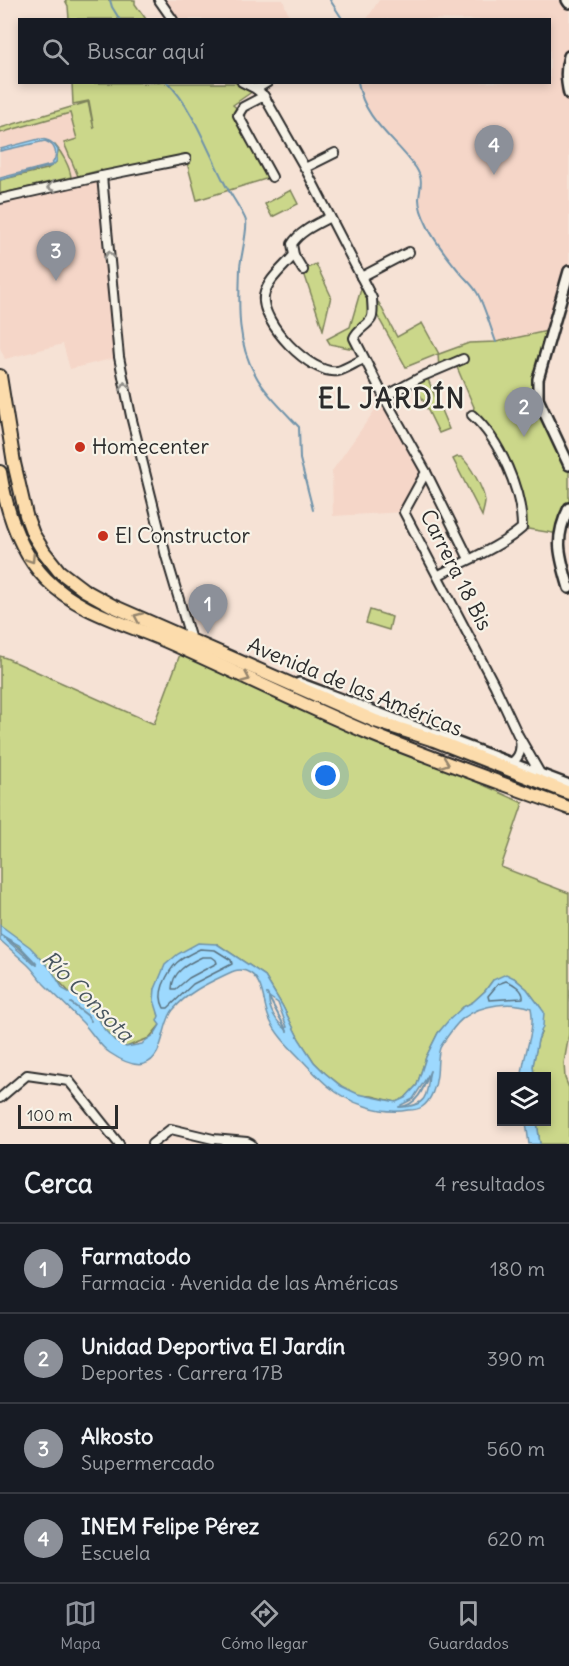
<!DOCTYPE html>
<html lang="es">
<meta charset="utf-8">
<style>
:root{--surface:#171b24;--page:#242831;--text:#f1f3f6;--muted:#9ea1a6;--line:#363941;--accent:#8c9099}
body{margin:0;font-family:Delius,sans-serif;background:var(--page);color:var(--text)}
.controls{position:absolute;right:18px;bottom:18px;display:grid;overflow:hidden;border-radius:0px;box-shadow:0 3px 9px #0003}
.controls button{width:54px;height:54px;display:grid;place-items:center;padding:0;border:0;border-bottom:2px solid var(--line);background:var(--surface);color:var(--text);font:30px sans-serif}
.scale{position:absolute;left:18px;bottom:15px;width:100px;box-sizing:border-box;padding-left:6px;border:3px solid #2b2b2b;border-top:0;font-size:16px;line-height:21px;white-space:nowrap;color:#2b2b2b;-webkit-text-stroke:4px #f7f3e8;paint-order:stroke}
.you{position:absolute;left:326px;top:776px;width:21px;height:21px;margin:-15px;border:4px solid #fff;border-radius:50%;background:#1a73e8;box-shadow:0 0 0 9px #1a73e833}
.badge{display:grid;place-items:center;width:39px;height:39px;border-radius:50%;background:var(--accent);color:#fff;font-size:20px;font-weight:700}
.pin{position:absolute;translate:-50% -50px;filter:drop-shadow(0 2px 3px #0008)}
.pin::after{content:'';position:absolute;top:32px;width:21px;height:18px;background:inherit;clip-path:polygon(0 0,100% 0,50% 100%)}
.list{margin:0;padding:0;list-style:none}
h2{display:flex;justify-content:space-between;align-items:center;height:78px;margin:0;padding:0 24px;font-size:26px}
h2 small{font-size:20px;font-weight:400;color:var(--muted)}
.list li{display:grid;grid-template-columns:39px 1fr auto;gap:18px;align-items:center;box-sizing:border-box;height:90px;padding:0 24px;border-top:2px solid var(--line)}
.list b{display:block;font-size:22px;white-space:nowrap}
.list p{margin:0;font-size:20px;white-space:nowrap;color:var(--muted)}
.list em{font-size:20px;font-style:normal;color:var(--muted)}
.icon{flex:none;width:33px;height:33px;fill:none;stroke:currentColor;stroke-width:2;stroke-linecap:round;stroke-linejoin:round}
.map{position:relative;flex:none;width:569px;height:1144px;overflow:hidden}
.search{position:absolute;background:var(--surface);box-shadow:0 3px 9px #0003;left:18px;right:18px;top:18px;height:66px;display:flex;align-items:center;gap:15px;box-sizing:border-box;padding:0 21px;border-radius:0px;color:var(--muted);font-size:22px}
.sheet{height:438px;background:var(--surface)}
nav{display:flex;justify-content:space-around;align-items:center;box-sizing:border-box;height:84px;border-top:2px solid var(--line);background:var(--surface);font-size:16px;color:var(--muted)}
nav a{display:grid;justify-items:center;gap:3px}
nav .on{color:var(--accent)}
.map>svg:first-child{display:block}
.built{fill:#f5d6c8}
.green{fill:#cbd78a;stroke:#7b815a;stroke-width:1.5}
.water{fill:#9dd9fe;stroke:#6f93aa;stroke-width:1.5;fill-rule:evenodd}
.lines{fill:none;stroke-linecap:round;stroke-linejoin:round}
.shore{stroke:#59717f;stroke-width:1.5}
.stream{stroke:#6f93aa;stroke-width:2}
.minor-casing{stroke:#2b2b2b;stroke-width:12}
.tertiary-casing{stroke:#2b2b2b;stroke-width:14}
.primary-casing{stroke:#2b2b2b;stroke-width:16}
.minor{stroke:#f7f3e8;stroke-width:8}
.tertiary{stroke:#f7f3e8;stroke-width:9}
.primary{stroke:#fcdcac;stroke-width:12}
.oneway{stroke:#918f8a}
.oneway2{stroke:#94846c}
.poi-dot{fill:#c8321e;stroke:#f7f3e8;stroke-width:2}
.labels{text-anchor:middle;stroke-width:4.5;stroke-linejoin:round;paint-order:stroke}
.poi-label{font-size:21px;fill:#2b2b2b;stroke:#f7f3e8;text-anchor:start}
.street-label{font-size:21px;fill:#2b2b2b;stroke:#f7f3e8}
.water-label{font-size:22px;font-style:italic;fill:#485660;stroke:#f7f3e8}
.district-label{font-size:27px;font-weight:bold;letter-spacing:1.5px;fill:#2b2b2b;stroke:#f7f3e8}
</style>
<div class="map">
<svg width="569" height="1144" viewBox="0 0 569 1144">
<rect width="100%" height="100%" fill="#f6e2d5"/>
<filter id="ink" filterUnits="userSpaceOnUse"><feTurbulence type="fractalNoise" baseFrequency=".0167" numOctaves="2"/><feDisplacementMap in="SourceGraphic" scale="12" xChannelSelector="R" yChannelSelector="G"/><feConvolveMatrix kernelMatrix="1 2 1 2 8 2 1 2 1" color-interpolation-filters="sRGB"/></filter>
<g filter="url(#ink)">
<g class="built">
<polygon points="159,0 283,0 290,19 173,19"/>
<polygon points="379,0 567,0 569,3 569,271 552,330 496,342 477,292 458,271 428,229 421,212 419,200 422,180 417,170 403,152 381,130 368,111 359,90 358,83 550,82 550,20 367,19"/>
<polygon points="88,102 102,176 119,357 70,369 63,344 5,359 0,348 0,128"/>
<polygon points="384,397 426,472 404,512 333,516 332,471"/>
</g>
<g class="green">
<polygon points="65,0 135,0 135,4 146,19 69,19 68,6"/>
<polygon points="72,83 243,83 256,89 233,105 240,111 272,177 197,200 186,159 102,176 101,170 78,176 64,143 77,139 70,113 0,133 0,128 88,102 94,129 89,101 73,104"/>
<path d="M55 145C62 153 70 167 71 177L0 194V180L47 169 56 162 58 150Z"/>
<polygon points="291,190 298,204 272,217 265,204"/>
<polygon points="316,264 331,296 323,330 303,270"/>
<polygon points="363,282 372,298 379,303 397,337 422,323 439,354 469,343 496,342 552,330 537,389 569,465 569,508 559,534 522,528 506,466 472,415 474,407 456,365 439,369 438,354 406,367 373,308 373,314 356,333 359,350 330,344 327,339 350,327"/>
<polygon points="427,377 449,429 439,433 414,382"/>
<path d="M457 457H461C470 464 484 490 485 501 485 506 483 511 482 516L453 459Z"/>
<polygon points="370,610 392,617 389,630 366,623"/>
<polygon points="182,649 523,803 501,867 569,893 569,1034 564,1063 565,1078 569,1088 569,1144 540,1144 537,1122 546,1122 546,1076 534,1076 533,1064 538,1040 541,1033 541,1008 527,989 514,978 493,980 485,991 473,1002 463,1007 438,1033 426,1057 417,1085 405,1098 396,1102 372,1096 353,1095 325,1073 314,1062 299,1039 282,1005 264,975 217,944 155,989 160,1025 149,1038 126,1047 115,1041 57,979 0,932 0,656 6,658 154,724"/>
</g>
<g class="water">
<path d="M39 139C48 139 53 142 58 150L56 162 52 166 0 180V178L51 165C59 155 56 145 45 141L0 151V149Z"/>
<path d="M0 925 30 947 51 969 63 989 83 1000 98 1018 104 1029 115 1041 126 1047 142 1044 145 1041 154 1035 160 1025 157 1021 159 1016 154 1000 155 989 165 965 178 954 198 943 217 944 264 975 282 1005 299 1039 314 1062 325 1073 341 1086 358 1094 396 1102 405 1098 417 1085 426 1057 438 1033 448 1021 463 1007 473 1002 485 991 493 980 506 974 514 978 527 989 544 1012 543 1026 538 1040 533 1066 534 1076H522C523 1054 536 1030 531 1008 511 1001 483 1004 465 1017 457 1022 453 1029 447 1037 445 1040 442 1044 440 1048 437 1057 438 1066 437 1075 436 1086 431 1101 422 1107 419 1109 412 1110 408 1110 382 1115 348 1103 328 1086 317 1077 309 1067 299 1057 288 1046 275 1033 269 1018 263 1004 264 982 250 973 241 967 233 971 225 975 206 984 187 993 173 1010 161 1025 165 1058 144 1064 133 1067 119 1059 110 1053 98 1045 91 1030 80 1020 69 1008 56 996 45 985 38 978 34 970 27 964 18 956 9 948 0 940ZM1 935 19 945 36 963 34 964ZM269 997 278 1003 287 1027 286 1029C276 1022 268 1008 269 997ZM429 1074C427 1097 426 1106 401 1107V1105L413 1099Z"/>
<polygon points="526,1122 537,1122 540,1144 529,1144"/>
</g>
<g class="lines">
<g class="shore">
<path d="M200 949 215 950 231 960 232 964 193 984 168 1008H164C160 1000 160 994 163 985 172 963 179 959 200 949Z"/>
<path d="M202 957H212L216 960 217 963 189 978 176 989H172C172 972 187 964 202 957Z"/>
<path d="M506 981C513 983 524 990 523 998L489 1000 488 996 498 984Z"/>
</g>
<g class="stream">
<polyline points="110,0 112,7 120,20"/>
<polyline points="330,0 343,20"/>
<path d="M167 82C192 106 208 151 224 182 228 191 244 213 246 221 248 228 241 257 240 267 239 303 236 341 255 374 264 392 285 412 299 427L300 459 313 510"/>
<path d="M358 82C364 121 396 139 416 168 424 181 420 186 419 199 419 208 423 217 427 225 432 237 449 259 458 270 463 277 471 283 476 291 483 301 491 329 496 342"/>
<polyline points="0,934 19,948 37,965"/>
<polyline points="267,994 287,1031"/>
<polyline points="71,1003 88,1016 91,1021"/>
<path d="M399 1107C418 1106 424 1087 430 1071"/>
</g>
<defs>
<g id="minor">
<polyline points="159,0 173,20"/>
<path d="M242 82 256 89 264 96 305 168 372 298C372 305 374 314 371 319 366 327 357 329 354 338L384 397 426 472 404 512 495 686 518 735 541 775"/>
<polyline points="256,89 268,82"/>
<polyline points="264,96 243,107 238,115 272,177"/>
<polyline points="305,168 335,153"/>
<polyline points="102,176 119,357 131,416 166,556 191,640"/>
<polyline points="0,199 102,176 186,159"/>
<path d="M294 255C284 267 267 280 264 296 260 322 311 376 338 371 346 369 356 362 364 359"/>
<path d="M303 270 294 255 292 244C300 231 317 224 330 217"/>
<polyline points="361,277 409,252"/>
<polyline points="384,397 423,376 463,359"/>
<polyline points="426,472 469,559"/>
<path d="M439 575C463 562 502 546 522 528 522 491 500 440 472 415"/>
<path d="M509 764C519 759 522 751 520 740"/>
<polyline points="0,1098 27,1075 69,1081 119,1144"/>
<polyline points="152,1144 171,1129 213,1139 247,1142 251,1144"/>
</g>
<g id="tertiary">
<polyline points="567,0 569,3"/>
<path d="M569 56C565 69 566 80 569 94"/>
<polyline points="569,271 538,379 538,399 569,465"/>
<path d="M569 508C553 539 560 556 569 588"/>
<polyline points="299,683 569,785"/>
</g>
<g id="primary">
<polyline points="0,376 14,463 26,515 33,534 44,552 59,571 84,590 113,606 375,721 434,740 569,793"/>
<path d="M0 472C6 509 19 551 46 579 78 612 125 623 166 641 234 671 300 704 369 733 435 760 502 783 569 808"/>
</g>
</defs>
<use href="#minor" class="minor-casing"/>
<use href="#tertiary" class="tertiary-casing"/>
<use href="#primary" class="primary-casing"/>
<use href="#minor" class="minor"/>
<use href="#tertiary" class="tertiary"/>
<use href="#primary" class="primary"/>
</g>
<defs><path id="oneway-chevron" d="M-2-3.5L2.5 0L-2 3.5" fill="none" stroke-width="1.6" stroke-linecap="round" stroke-linejoin="round" transform="scale(1.5)"/></defs>
<g class="oneway">
<use href="#oneway-chevron" transform="translate(51 187) rotate(167)"/>
<use href="#oneway-chevron" transform="translate(109 255) rotate(-96)"/>
<use href="#oneway-chevron" transform="translate(125 386) rotate(-101)"/>
</g>
<g class="oneway2">
<use href="#oneway-chevron" transform="translate(31 559) rotate(57)"/>
<use href="#oneway-chevron" transform="translate(138 617) rotate(-156)"/>
<use href="#oneway-chevron" transform="translate(246 678) rotate(24)"/>
<use href="#oneway-chevron" transform="translate(445 763) rotate(21)"/>
</g>
</g>
<g class="poi-dot">
<circle cx="80" cy="447" r="6"/>
<circle cx="103" cy="536" r="6"/>
</g>
<g class="labels">
<g class="poi-label">
<text x="92" y="454">Homecenter</text>
<text x="115" y="543">El Constructor</text>
</g>
<g class="street-label">
<text transform="translate(456 570) rotate(63)" y="7">Carrera 18 Bis</text>
<text transform="translate(355 687) rotate(22)" y="7">Avenida de las Américas</text>
</g>
<g class="water-label">
<text transform="translate(88 996) rotate(45)" y="8">Río Consota</text>
</g>
<g class="district-label">
<text x="392" y="408">EL JARDÍN</text>
</g>
</g>
</svg>
<div class="controls">
<button><svg class="icon" aria-label="layers" viewBox="0 0 24 24"><path d="M12 4l9 5-9 5-9-5zM3 14l9 5 9-5"/></svg></button>
</div>
<div class="scale">100 m</div>
<div class="you"></div>
<div class="pin badge" style="left:208px;top:634px">1</div>
<div class="pin badge" style="left:524px;top:437px">2</div>
<div class="pin badge" style="left:56px;top:281px">3</div>
<div class="pin badge" style="left:494px;top:175px">4</div>
<div class="search"><svg class="icon" aria-label="search" viewBox="0 0 24 24"><circle cx="10" cy="10" r="6"/><path d="M15 15l6 6"/></svg>Buscar aquí</div>
</div>
<section class="sheet">
<h2>Cerca<small>4 resultados</small></h2>
<ul class="list">
<li><span class="badge">1</span><div><b>Farmatodo</b><p>Farmacia · Avenida de las Américas</p></div><em>180 m</em></li>
<li><span class="badge">2</span><div><b>Unidad Deportiva El Jardín</b><p>Deportes · Carrera 17B</p></div><em>390 m</em></li>
<li><span class="badge">3</span><div><b>Alkosto</b><p>Supermercado</p></div><em>560 m</em></li>
<li><span class="badge">4</span><div><b>INEM Felipe Pérez</b><p>Escuela</p></div><em>620 m</em></li>
</ul>
</section>
<nav>
<a class="on"><svg class="icon" aria-label="map" viewBox="0 0 24 24"><path d="M3 6l6-2 6 2 6-2v14l-6 2-6-2-6 2zM9 4v14M15 6v14"/></svg>Mapa</a>
<a><svg class="icon" aria-label="directions" viewBox="0 0 24 24"><path d="M12 3l9 9-9 9-9-9zM9 14v-3h6M13 9l2 2-2 2"/></svg>Cómo llegar</a>
<a><svg class="icon" aria-label="saved" viewBox="0 0 24 24"><path d="M7 4h10v16l-5-4-5 4z"/></svg>Guardados</a>
</nav>
